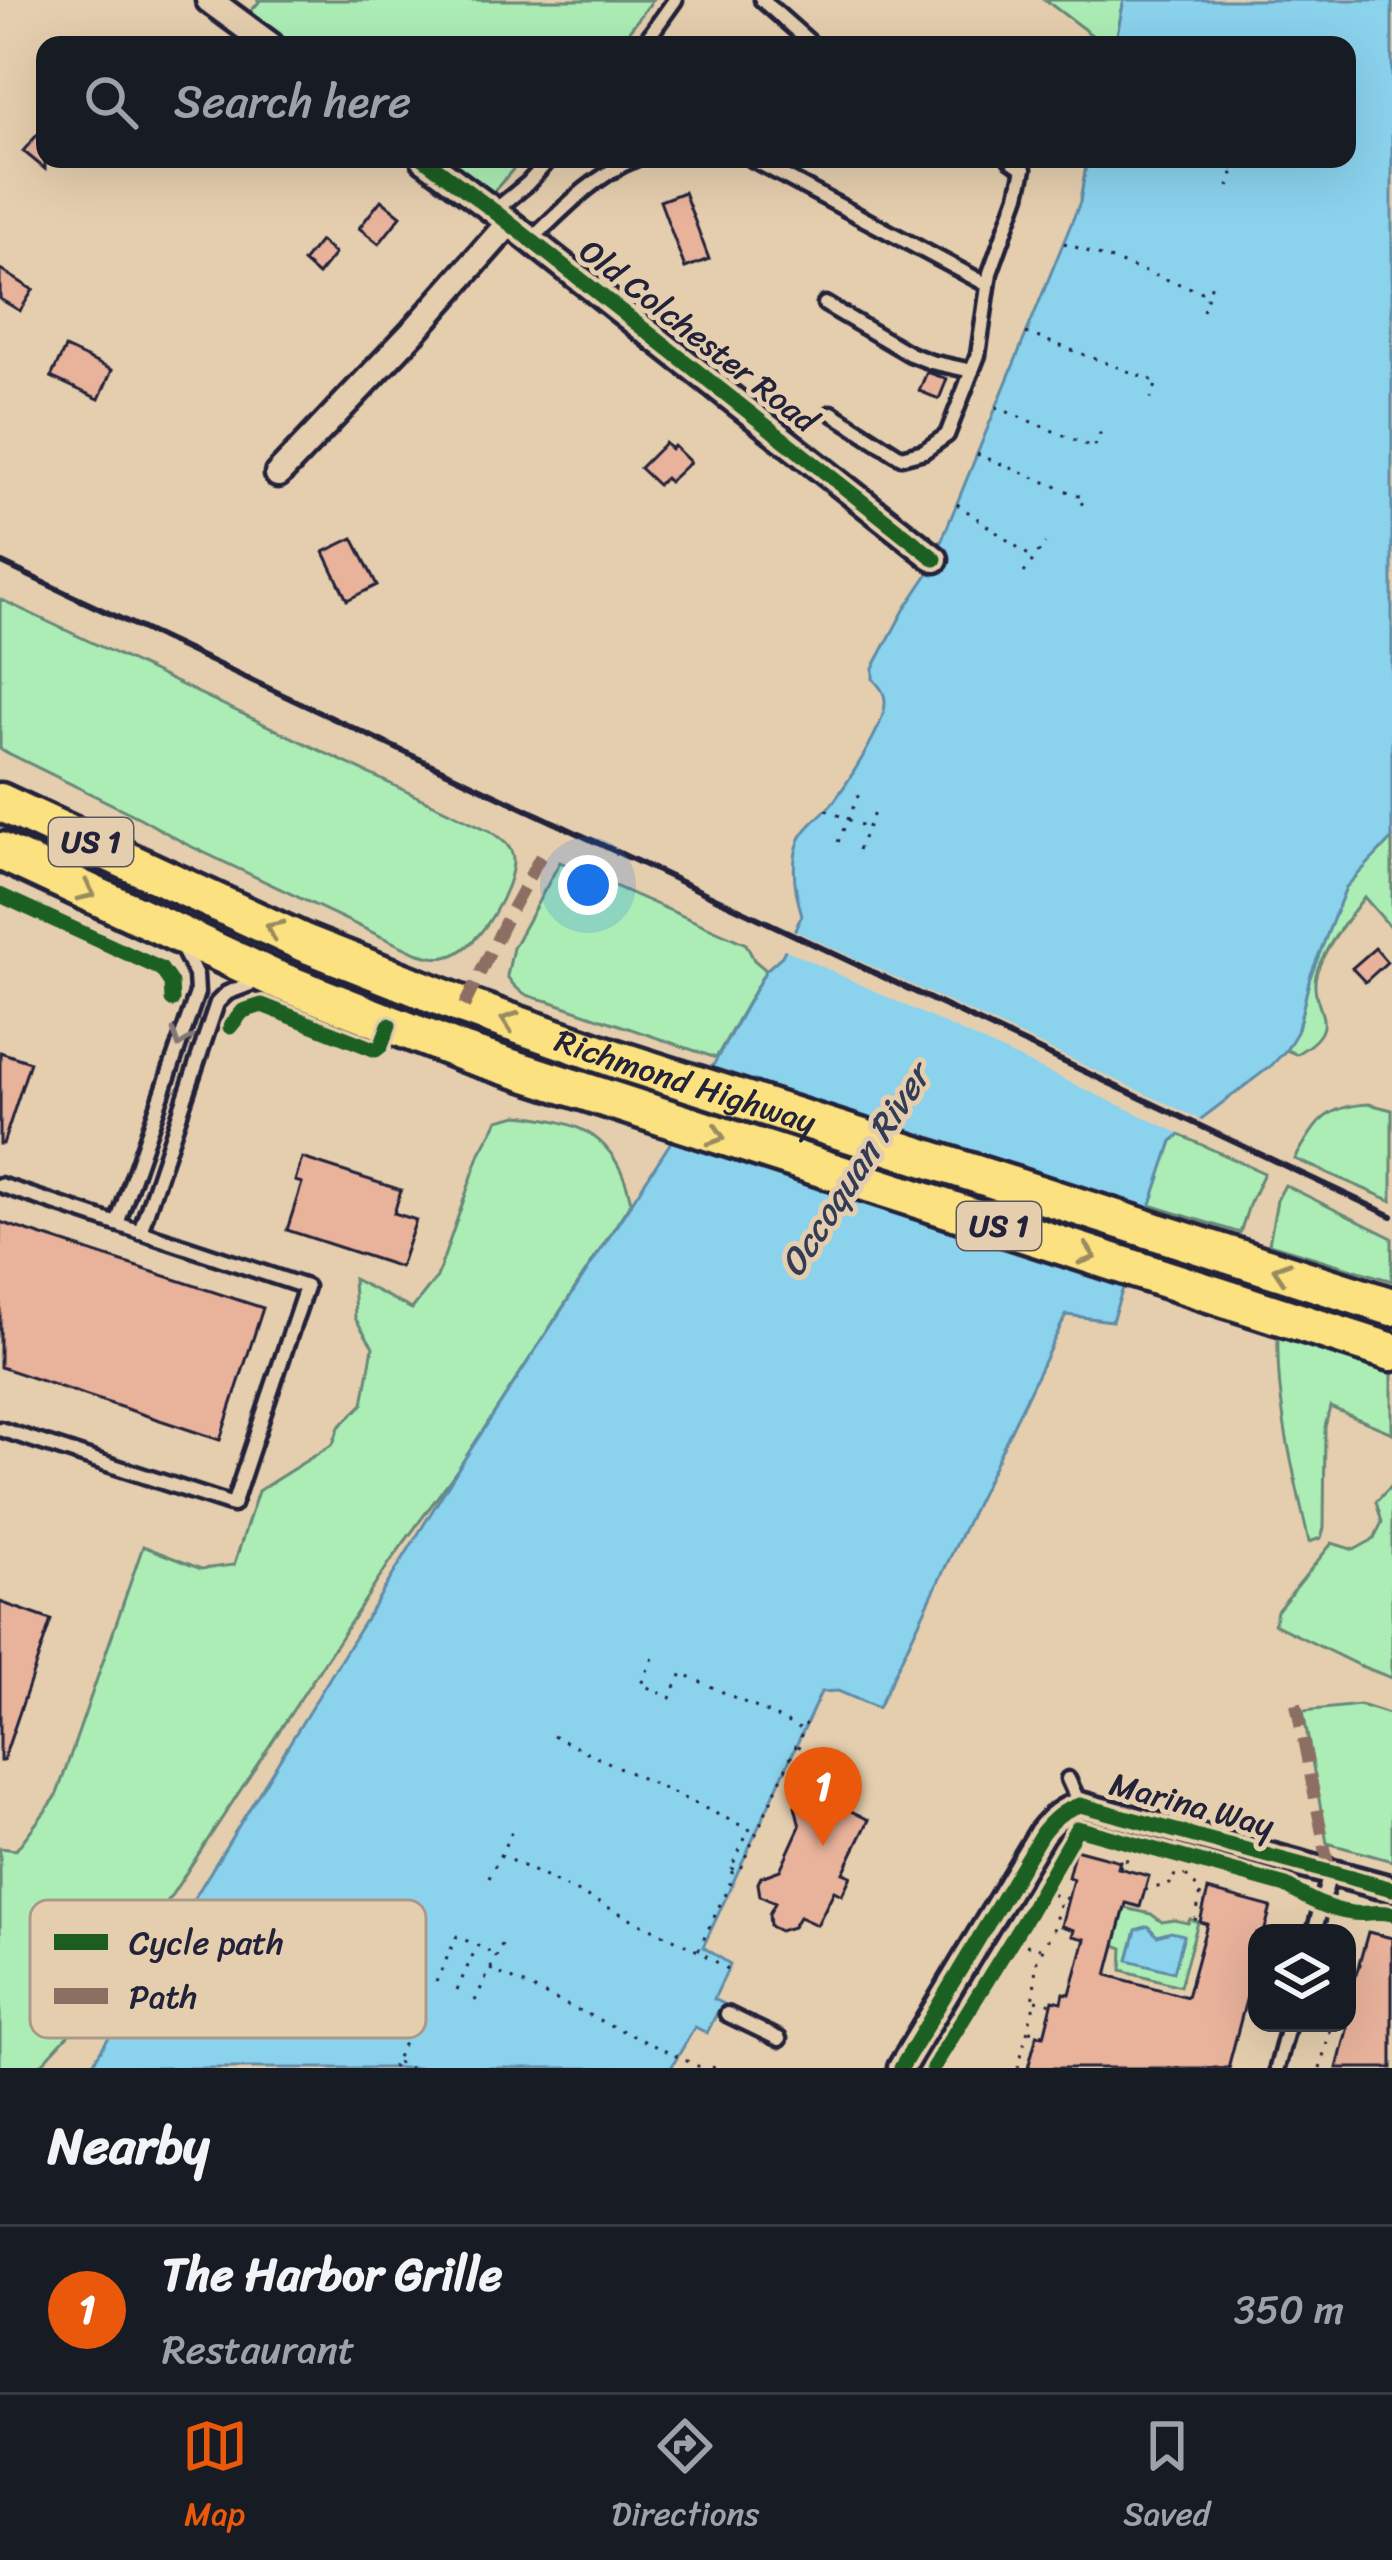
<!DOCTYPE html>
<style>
:root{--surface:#171b24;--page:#20242c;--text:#f1f3f6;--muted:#9ea1a6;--line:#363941;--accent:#ea580c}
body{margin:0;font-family:Sriracha,sans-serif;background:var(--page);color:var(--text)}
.controls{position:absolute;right:36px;bottom:36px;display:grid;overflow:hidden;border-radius:24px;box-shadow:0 12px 48px #0002}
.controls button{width:108px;height:108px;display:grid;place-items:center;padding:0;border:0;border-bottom:3px solid var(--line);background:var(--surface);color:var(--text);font:60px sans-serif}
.you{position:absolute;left:588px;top:885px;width:42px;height:42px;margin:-30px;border:9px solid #fff;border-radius:50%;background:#1a73e8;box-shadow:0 0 0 18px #1a73e833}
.badge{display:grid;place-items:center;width:78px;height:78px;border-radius:50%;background:var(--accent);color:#fff;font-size:39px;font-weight:700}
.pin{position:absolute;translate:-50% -99px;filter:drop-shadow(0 3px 6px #0008)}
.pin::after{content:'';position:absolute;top:63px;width:42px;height:36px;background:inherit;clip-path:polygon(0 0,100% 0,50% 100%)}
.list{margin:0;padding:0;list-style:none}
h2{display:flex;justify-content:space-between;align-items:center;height:156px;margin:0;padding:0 48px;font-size:51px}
h2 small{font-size:39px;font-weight:400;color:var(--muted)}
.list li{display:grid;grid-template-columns:78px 1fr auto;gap:36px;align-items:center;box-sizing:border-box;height:168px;padding:0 48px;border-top:3px solid var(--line)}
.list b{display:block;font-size:45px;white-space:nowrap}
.list p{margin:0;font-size:39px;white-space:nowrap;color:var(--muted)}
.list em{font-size:39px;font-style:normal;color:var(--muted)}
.icon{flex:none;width:66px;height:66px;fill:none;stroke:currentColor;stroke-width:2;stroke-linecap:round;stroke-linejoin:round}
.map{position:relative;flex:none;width:1392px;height:2068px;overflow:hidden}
.search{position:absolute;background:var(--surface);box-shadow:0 12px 48px #0002;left:36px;right:36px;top:36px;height:132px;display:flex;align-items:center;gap:30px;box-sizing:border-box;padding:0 42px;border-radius:24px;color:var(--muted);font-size:45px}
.sheet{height:324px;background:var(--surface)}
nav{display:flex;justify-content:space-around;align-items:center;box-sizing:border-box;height:168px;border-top:3px solid var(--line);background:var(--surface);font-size:33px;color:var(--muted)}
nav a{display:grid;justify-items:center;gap:6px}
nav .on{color:var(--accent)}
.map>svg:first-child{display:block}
.green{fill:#acedb5;stroke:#678878;stroke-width:3}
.water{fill:#8bd2ed;stroke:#618ca6;stroke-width:3}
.pier{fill:#e5ceae}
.building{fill:#e8b29b;stroke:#22223b;stroke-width:3}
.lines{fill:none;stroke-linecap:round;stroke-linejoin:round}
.service-casing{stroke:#22223b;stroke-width:21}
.minor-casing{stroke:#22223b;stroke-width:33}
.primary-casing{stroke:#22223b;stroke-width:45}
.path{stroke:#22223b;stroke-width:3;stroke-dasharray:3 9;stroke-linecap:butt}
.service{stroke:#e5ceae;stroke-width:12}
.minor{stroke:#e5ceae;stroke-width:24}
.primary{stroke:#fbe180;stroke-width:36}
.rail{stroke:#22223b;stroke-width:6}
.quiet{stroke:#8d6e63;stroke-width:12;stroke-dasharray:24 12;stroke-linecap:butt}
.cycleway-casing{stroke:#e5ceae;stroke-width:22}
.cycleway{stroke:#1b5e20;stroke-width:15}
.oneway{stroke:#998b61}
.oneway2{stroke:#847874}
.labels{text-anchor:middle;stroke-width:10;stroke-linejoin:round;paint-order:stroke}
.shield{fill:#e5ceae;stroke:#5c565e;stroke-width:3}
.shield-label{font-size:30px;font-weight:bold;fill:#22223b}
.street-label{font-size:33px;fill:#22223b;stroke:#e5ceae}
.water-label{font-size:36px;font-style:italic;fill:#323c56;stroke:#e5ceae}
.key{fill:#e5ceae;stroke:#aa9a8c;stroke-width:3}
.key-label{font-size:33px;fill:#22223b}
</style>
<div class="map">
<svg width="1392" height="2068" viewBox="0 0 1392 2068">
<rect width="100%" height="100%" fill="#e5ceae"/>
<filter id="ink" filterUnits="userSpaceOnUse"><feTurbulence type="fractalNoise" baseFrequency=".00833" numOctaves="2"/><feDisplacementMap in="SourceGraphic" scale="24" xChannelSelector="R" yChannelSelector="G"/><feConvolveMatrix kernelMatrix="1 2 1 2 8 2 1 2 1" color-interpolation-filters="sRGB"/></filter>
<g filter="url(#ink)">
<g class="green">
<polygon points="258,0 653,0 618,45 292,45 250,12 259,2"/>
<polygon points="1045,0 1124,0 1115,45 1105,45"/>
<polygon points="439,159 522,159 489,197"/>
<path d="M0 599 490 831C500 838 513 846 513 860 513 889 481 944 453 955 440 960 428 957 416 953L186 844 140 818 0 749Z"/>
<path d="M1392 838V929L1364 897C1348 919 1326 945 1317 971 1305 1008 1350 1024 1296 1054L1286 1050 1298 1029 1310 977 1346 887Z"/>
<path d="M560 862 746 944 754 960 766 970 716 1058 549 1001C529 997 518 994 507 976L513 948Z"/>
<path d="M1369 1104 1392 1110V1201L1295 1159C1316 1123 1324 1106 1369 1104Z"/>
<path d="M518 1115C581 1121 617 1136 631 1202L458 1469 392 1559 108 1992 38 2068H0V1848L16 1850 56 1797 143 1546 201 1569 234 1565 258 1491 333 1444 339 1427 363 1404 373 1347 355 1318 353 1279 412 1309 437 1277 480 1153 498 1120Z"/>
<polygon points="1180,1135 1264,1173 1249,1205 1240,1233 1150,1205 1172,1141"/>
<polygon points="1285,1185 1392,1238 1392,1281 1269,1244 1277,1200"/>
<path d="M1278 1336 1392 1373V1433L1330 1407 1325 1427 1324 1528 1321 1538 1309 1542C1294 1474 1276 1406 1278 1336Z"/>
<polygon points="1392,1485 1392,1678 1358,1665 1274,1624 1277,1611 1332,1543 1354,1550 1374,1539 1382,1522 1376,1502"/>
<polygon points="1360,1705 1392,1715 1392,1861 1327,1843 1303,1711"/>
<polygon points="1125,1908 1151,1914 1162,1922 1174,1920 1188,1923 1190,1919 1198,1922 1180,1986 1122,1970 1123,1948 1115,1945"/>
</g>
<g class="water">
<path d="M1124 0H1392V838L1346 887 1310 977 1297 1032 1286 1050 1271 1066 1172 1141 1112 1321 1066 1315 878 1708 838 1691 821 1692 703 1947 730 1964 714 1999 730 2007 725 2017 717 2013 707 2033 695 2027 671 2068H90L458 1469 669 1145 766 970 782 956 802 915C795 892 790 862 800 839 806 826 822 815 832 804 846 785 885 726 885 703 886 693 879 686 873 679V668L904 610 928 574 1080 202 1087 159H1347V45H1115Z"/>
<polygon points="1148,1926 1157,1936 1171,1932 1184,1935 1174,1972 1128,1960 1136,1930"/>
</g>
<polygon class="pier" points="789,928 1206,1122 1187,1137 780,947"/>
<g class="building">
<polygon points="45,126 45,169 23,151"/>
<polygon points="684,192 709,259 685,268 660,201"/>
<polygon points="381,200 401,216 379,244 359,228"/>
<polygon points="320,241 335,254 318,275 303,262"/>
<polygon points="0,269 33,290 20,311 0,299"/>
<polygon points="65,348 112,370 99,399 51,377"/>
<polygon points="927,372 947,379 939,399 919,391"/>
<polygon points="665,443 671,449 674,446 690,462 669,482 665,478 658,485 640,468"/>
<polygon points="353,538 377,585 347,600 324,552"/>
<polygon points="1375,948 1387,962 1365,982 1352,968"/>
<polygon points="0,1052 30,1062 3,1144 0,1144"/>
<polygon points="302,1158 401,1190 394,1213 416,1220 400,1267 287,1230 302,1183 295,1181"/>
<polygon points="0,1222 263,1308 220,1440 0,1367"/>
<polygon points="0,1602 51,1620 3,1761 0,1761"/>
<polygon points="838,1786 848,1790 852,1800 847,1809 869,1820 843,1873 851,1876 842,1895 834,1891 817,1925 799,1917 793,1927 780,1931 770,1926 769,1914 775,1903 760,1896 758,1883 761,1877 780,1870 800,1826 795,1806 799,1797 808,1793 823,1800 828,1789"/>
<polygon points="1075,1849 1120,1861 1118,1868 1149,1876 1140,1907 1126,1903 1107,1975 1187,1997 1207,1924 1200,1922 1208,1890 1271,1907 1264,1933 1257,1933 1257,1959 1228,2068 1028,2068 1037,2035 1044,2036 1053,2000 1062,2002 1064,1993 1070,1994 1085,1939 1072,1936 1074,1930 1061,1926 1073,1879 1068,1877"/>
<polygon points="1368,1932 1392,1938 1392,2068 1337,2068 1347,2030 1347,2007"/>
</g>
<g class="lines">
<defs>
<g id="service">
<polyline points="762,0 813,45"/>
<polyline points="643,45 675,0"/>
<polyline points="752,159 988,285"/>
<polyline points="494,211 527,184 550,159"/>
<path d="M531 240C561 211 595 175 635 159"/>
<polyline points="825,304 910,354 931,362 972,371"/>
<polyline points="832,413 901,457 924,451 947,435 978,355 990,273 1018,195 1024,169 1010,159"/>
<polyline points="0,1185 306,1287 233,1505 0,1429"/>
<polyline points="117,1224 197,993 196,975 182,948"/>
<polyline points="140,1232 217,1003 227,993 256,982"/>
<polyline points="1068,1779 1080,1805"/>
<polyline points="1314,1933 1330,1873"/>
<polyline points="727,2014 779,2039"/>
<polyline points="1277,2068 1289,2023"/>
</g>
<g id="minor">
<polyline points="209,0 270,45"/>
<polyline points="424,159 494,211 935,559"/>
<polyline points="278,474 413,332 509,223"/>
<path d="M901 2068 1042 1833C1053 1819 1063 1810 1080 1805L1392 1889"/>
</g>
<g id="primary">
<path id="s1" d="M0 802 304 943 464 1006 619 1060 1392 1307"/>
<polyline points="0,851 273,978 465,1053 1392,1352"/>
</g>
</defs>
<use href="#service" class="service-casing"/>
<use href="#minor" class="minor-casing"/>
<use href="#primary" class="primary-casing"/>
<g class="path">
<polyline points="1197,159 1234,169"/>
<polyline points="1229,187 1237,159"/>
<polyline points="1064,243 1208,294"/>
<polyline points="1203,311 1214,277"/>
<polyline points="1026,333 1157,382 1151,399"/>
<polyline points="996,407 1094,448 1101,431"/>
<polyline points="977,454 1084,498 1079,511"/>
<polyline points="957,504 1034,559"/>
<polyline points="1024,573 1045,543"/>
<polyline points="826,810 866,827"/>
<polyline points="838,842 862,787"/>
<polyline points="858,850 877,806"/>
<polyline points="653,1658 641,1684 670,1698 682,1673 804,1730"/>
<polyline points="553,1736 757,1833"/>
<polyline points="798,1746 828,1762"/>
<polyline points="1183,1853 1184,1874 1201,1892 1195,1921"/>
<polyline points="500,1855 698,1951"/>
<polyline points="1119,1866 1125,1867 1130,1844"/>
<polyline points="731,1868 739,1871 807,1722"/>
<polyline points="489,1878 513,1829"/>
<polyline points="1145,1890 1170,1884 1172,1875 1181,1878 1185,1875"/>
<polyline points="1041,1891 1068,1899"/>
<polyline points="1005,1934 1021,1944 1040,1948"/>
<polyline points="1347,1961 1364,1966"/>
<polyline points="490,1969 702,2068"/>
<polyline points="728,1969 698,1951 733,1877 731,1868 748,1832"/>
<polyline points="436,1982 457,1936 497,1955"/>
<polyline points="457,1990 476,1948"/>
<polyline points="1036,2000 1052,2004"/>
<polyline points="475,2001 504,1940"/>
<polyline points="1029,2031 1044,2034"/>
<polyline points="397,2062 410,2068"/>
<polyline points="1228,2067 1232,2068"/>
<polyline points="392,2068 411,2028"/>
<polyline points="712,2068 717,2066"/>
<polyline points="1018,2068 1033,2009 1036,1962 1053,1930 1061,1897"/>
<polyline points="1320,2068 1332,2023"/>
</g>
<use href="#service" class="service"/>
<use href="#minor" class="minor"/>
<use href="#primary" class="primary"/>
<polyline class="rail" points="0,562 1392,1216"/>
<g class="quiet">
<polyline points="464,1006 509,914 544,850"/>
<polyline points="1296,1704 1330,1873"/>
</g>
<defs>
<g id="cycleway">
<polyline points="424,159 494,211 935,559"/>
<polyline points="0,895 161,969 171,983 172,1000"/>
<polyline points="230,1027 243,1011 262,1005 376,1050 381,1046 389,1025"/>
<path d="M901 2068 1042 1833C1053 1819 1063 1810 1080 1805L1392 1889"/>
<path d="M933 2068 1028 1914 1077 1828 1286 1886C1306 1898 1328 1910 1352 1913 1366 1915 1376 1910 1392 1914"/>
</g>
</defs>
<use href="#cycleway" class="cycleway-casing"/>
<use href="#cycleway" class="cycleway"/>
</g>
<defs><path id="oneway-chevron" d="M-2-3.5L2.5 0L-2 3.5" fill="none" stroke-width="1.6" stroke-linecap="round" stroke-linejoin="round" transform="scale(3)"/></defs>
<g class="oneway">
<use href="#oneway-chevron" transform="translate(87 892) rotate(25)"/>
<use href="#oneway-chevron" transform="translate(274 929) rotate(-155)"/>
<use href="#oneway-chevron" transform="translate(509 1021) rotate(-161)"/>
<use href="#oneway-chevron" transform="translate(717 1136) rotate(18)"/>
<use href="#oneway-chevron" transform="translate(1088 1255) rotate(18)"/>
<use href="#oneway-chevron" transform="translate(1281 1271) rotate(-162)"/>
</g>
<use class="oneway2" href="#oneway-chevron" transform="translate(181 1039) rotate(109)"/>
</g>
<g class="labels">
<g class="shield">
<rect x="49" y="818" width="84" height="48" rx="9"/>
<rect x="957" y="1202" width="84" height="48" rx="9"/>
</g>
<g class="shield-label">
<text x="91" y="852">US 1</text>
<text x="999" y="1236">US 1</text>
</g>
<g class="street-label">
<text transform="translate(699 335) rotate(38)" y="12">Old Colchester Road</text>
<text dy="12" stroke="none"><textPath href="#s1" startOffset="741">Richmond Highway</textPath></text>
<text transform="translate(1192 1804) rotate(15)" y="12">Marina Way</text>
</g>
<g class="water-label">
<text transform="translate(854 1170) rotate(-57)" y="13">Occoquan River</text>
</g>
</g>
<rect x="30" y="1900" width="396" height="138" rx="18" class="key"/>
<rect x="54" y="1934" width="54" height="16" fill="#1b5e20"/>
<rect x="54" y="1988" width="54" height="16" fill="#8d6e63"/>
<g class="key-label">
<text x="129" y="1954">Cycle path</text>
<text x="129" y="2008">Path</text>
</g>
</svg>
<div class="controls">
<button><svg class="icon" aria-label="layers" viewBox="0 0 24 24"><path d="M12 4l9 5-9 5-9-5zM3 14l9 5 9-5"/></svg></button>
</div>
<div class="you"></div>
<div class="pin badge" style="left:823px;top:1846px">1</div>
<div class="search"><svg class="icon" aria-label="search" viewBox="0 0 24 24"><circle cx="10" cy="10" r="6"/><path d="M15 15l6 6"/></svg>Search here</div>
</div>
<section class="sheet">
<h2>Nearby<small></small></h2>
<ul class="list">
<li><span class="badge">1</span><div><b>The Harbor Grille</b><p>Restaurant</p></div><em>350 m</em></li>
</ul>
</section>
<nav>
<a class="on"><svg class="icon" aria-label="map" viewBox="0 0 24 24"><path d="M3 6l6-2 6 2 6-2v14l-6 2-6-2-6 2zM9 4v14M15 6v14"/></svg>Map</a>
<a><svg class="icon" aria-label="directions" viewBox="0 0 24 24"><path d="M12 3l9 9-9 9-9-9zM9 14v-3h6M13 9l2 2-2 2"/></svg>Directions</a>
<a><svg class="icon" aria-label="saved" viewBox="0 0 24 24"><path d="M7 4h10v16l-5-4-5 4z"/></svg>Saved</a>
</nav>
